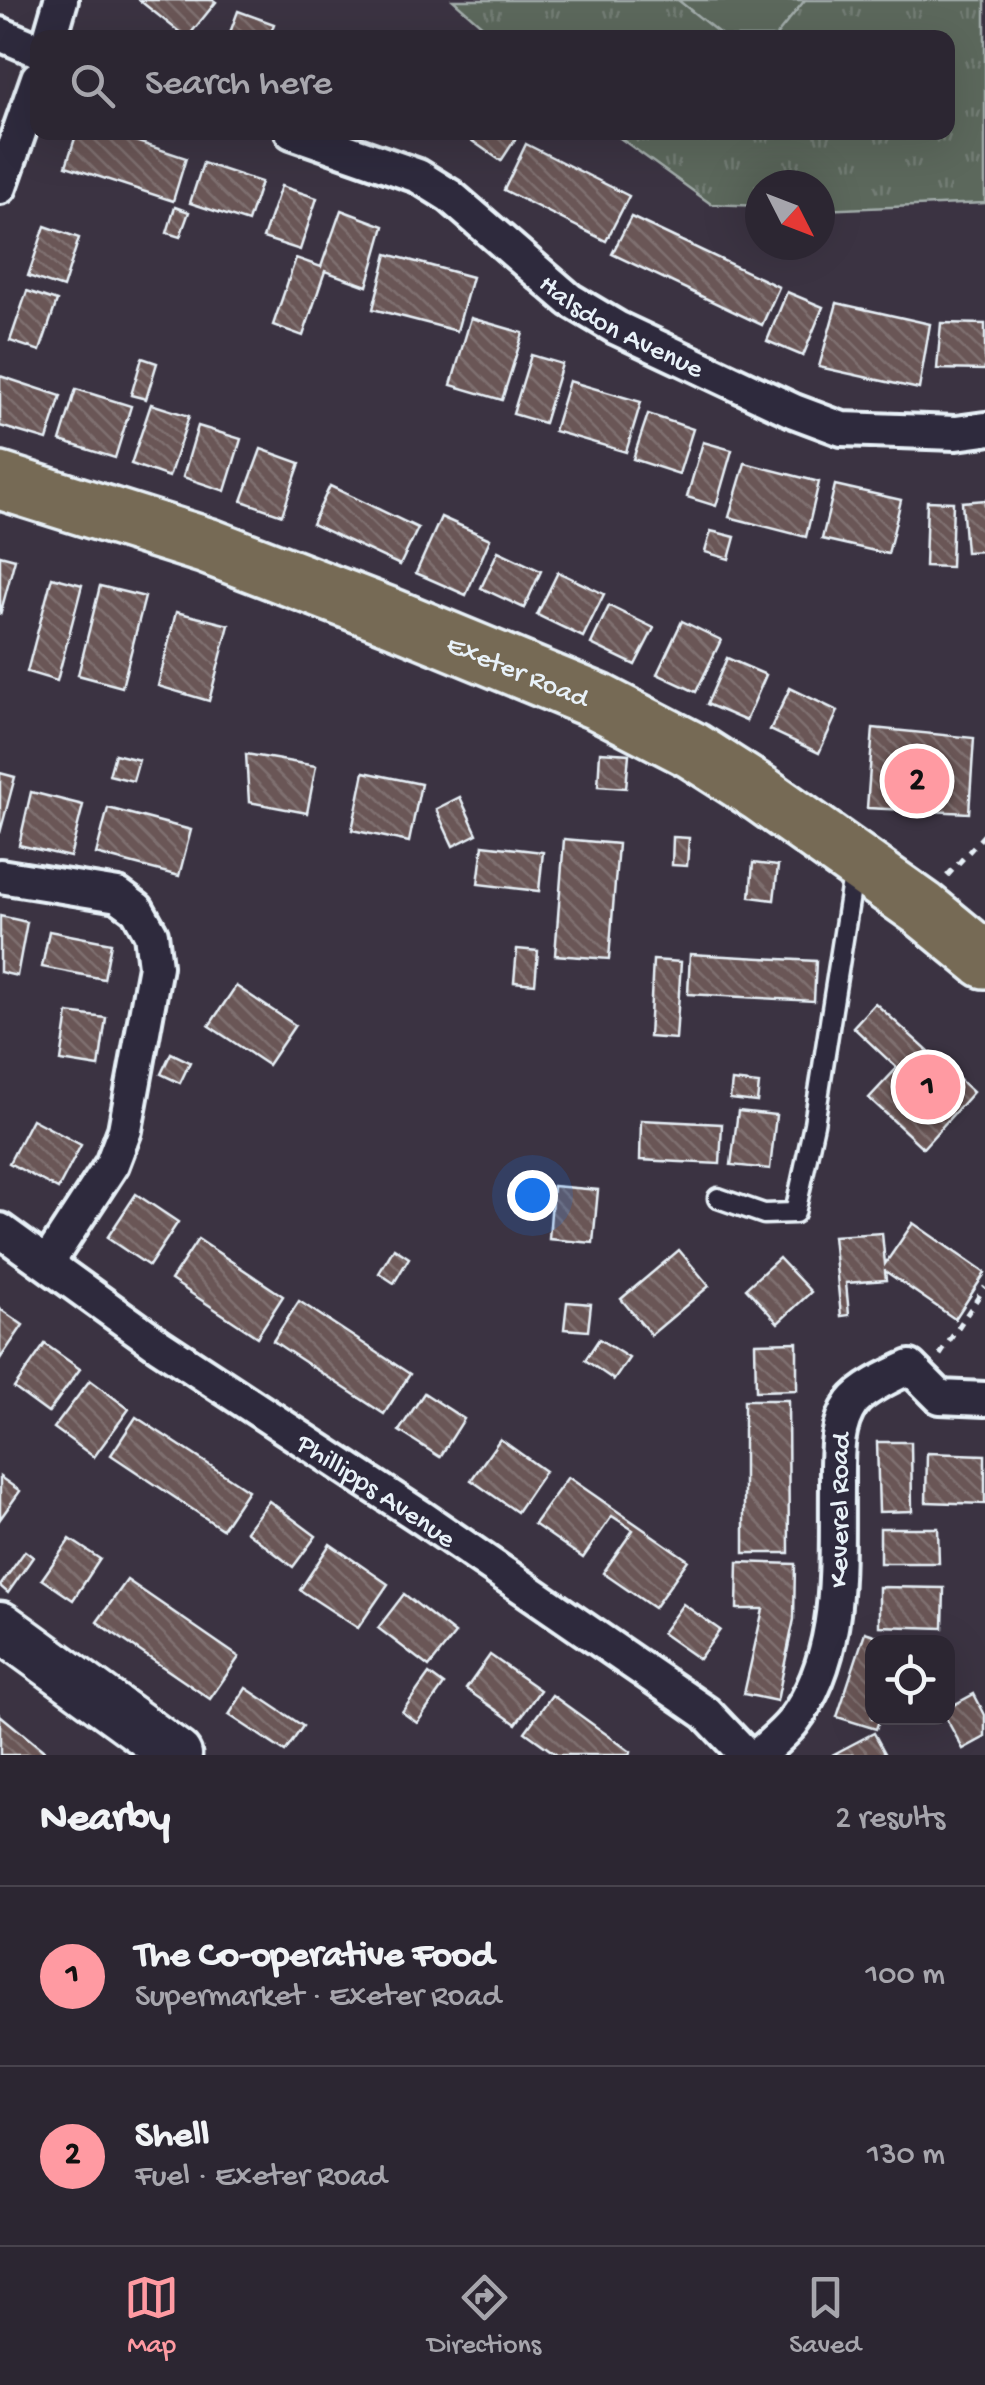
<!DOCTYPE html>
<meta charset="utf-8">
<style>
:root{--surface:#2c2632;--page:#342e3a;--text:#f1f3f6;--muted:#a6a5ac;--line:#48434d;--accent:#ff9aa2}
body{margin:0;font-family:"Gochi Hand",sans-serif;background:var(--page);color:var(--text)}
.controls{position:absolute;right:30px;bottom:30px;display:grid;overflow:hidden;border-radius:20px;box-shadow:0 10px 40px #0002}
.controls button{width:90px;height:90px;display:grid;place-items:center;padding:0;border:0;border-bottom:2px solid var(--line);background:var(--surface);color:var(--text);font:50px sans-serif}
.compass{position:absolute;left:745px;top:170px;width:90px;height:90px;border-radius:50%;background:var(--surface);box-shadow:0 10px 40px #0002;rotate:132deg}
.you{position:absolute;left:532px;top:1195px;width:35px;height:35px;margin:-25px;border:8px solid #fff;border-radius:50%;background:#1a73e8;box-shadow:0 0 0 15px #1a73e833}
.badge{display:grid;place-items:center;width:65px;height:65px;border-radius:50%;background:var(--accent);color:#111;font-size:32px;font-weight:700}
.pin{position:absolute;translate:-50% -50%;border:5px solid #fff;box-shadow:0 2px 10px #0006}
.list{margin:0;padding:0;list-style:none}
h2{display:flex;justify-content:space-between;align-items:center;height:130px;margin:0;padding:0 40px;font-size:42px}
h2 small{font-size:32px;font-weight:400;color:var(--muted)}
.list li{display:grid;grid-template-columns:65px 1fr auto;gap:30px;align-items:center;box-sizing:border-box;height:180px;padding:0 40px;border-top:2px solid var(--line)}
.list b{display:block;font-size:38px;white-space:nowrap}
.list p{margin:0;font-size:32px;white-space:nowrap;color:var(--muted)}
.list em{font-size:32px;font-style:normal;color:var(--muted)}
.icon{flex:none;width:55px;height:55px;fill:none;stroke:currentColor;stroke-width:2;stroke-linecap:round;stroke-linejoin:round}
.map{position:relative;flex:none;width:985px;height:1755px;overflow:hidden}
.search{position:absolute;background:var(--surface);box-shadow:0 10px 40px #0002;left:30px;right:30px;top:30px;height:110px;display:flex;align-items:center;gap:25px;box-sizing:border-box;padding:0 35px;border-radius:20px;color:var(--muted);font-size:38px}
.sheet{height:490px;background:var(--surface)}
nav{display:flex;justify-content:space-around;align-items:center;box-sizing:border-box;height:140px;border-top:2px solid var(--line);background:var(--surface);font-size:28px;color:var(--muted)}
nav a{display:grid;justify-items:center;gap:5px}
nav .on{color:var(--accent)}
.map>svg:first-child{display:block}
.park{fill:url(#park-tufts);stroke:#a2acaa;stroke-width:2.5}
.garden{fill:#5b675c;stroke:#a2acaa;stroke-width:2.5}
.building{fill:url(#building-back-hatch);stroke:#e8f1f8;stroke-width:2.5}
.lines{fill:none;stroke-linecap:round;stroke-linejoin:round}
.lane-casing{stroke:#e8f1f8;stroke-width:25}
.street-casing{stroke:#e8f1f8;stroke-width:40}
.secondary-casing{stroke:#e8f1f8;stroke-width:55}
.highway-casing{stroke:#e8f1f8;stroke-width:62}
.path{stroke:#e8f1f8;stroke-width:5;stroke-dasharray:8 8;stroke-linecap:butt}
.lane{stroke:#2f2a3d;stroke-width:18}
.street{stroke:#2f2a3d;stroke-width:32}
.secondary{stroke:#2f2a3d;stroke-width:48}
.highway{stroke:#766a54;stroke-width:55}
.labels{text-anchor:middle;stroke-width:8;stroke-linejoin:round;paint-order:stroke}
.street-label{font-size:28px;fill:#e8f1f8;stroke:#2f2a3d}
</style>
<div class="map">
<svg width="985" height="1755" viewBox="0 0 985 1755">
<defs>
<pattern id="park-tufts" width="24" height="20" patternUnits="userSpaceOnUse" patternTransform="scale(2.5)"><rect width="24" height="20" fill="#5b675c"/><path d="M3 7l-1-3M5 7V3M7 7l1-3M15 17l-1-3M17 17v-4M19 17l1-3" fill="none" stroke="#737d74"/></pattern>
<pattern id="building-back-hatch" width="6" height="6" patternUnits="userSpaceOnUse" patternTransform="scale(2.5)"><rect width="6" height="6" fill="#6a5757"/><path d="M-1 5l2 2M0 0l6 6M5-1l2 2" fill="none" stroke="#7f7070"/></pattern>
</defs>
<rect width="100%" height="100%" fill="#3b3342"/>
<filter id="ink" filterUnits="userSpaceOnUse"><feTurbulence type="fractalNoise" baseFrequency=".01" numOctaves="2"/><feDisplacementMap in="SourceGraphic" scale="20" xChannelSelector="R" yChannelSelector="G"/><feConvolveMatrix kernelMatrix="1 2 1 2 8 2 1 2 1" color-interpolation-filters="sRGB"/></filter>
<g filter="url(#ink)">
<polygon class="park" points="453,0 985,0 985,203 820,210 820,185 760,185 760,206 711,204 613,133 948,132 948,38 495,37"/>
<polygon class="garden" points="678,0 805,0 775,37 724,37"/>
<g class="building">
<polygon points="139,0 213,0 216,2 187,38"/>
<polygon points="238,11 274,24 269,38 228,38"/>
<polygon points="77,132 108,132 186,158 173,201 66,166"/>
<polygon points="468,132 520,132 501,161 465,136"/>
<polygon points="526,144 629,196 606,241 504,190"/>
<polygon points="203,163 261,182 248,222 190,203"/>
<polygon points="281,186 317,198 300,250 263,238"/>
<polygon points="175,207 189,212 180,237 167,233"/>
<polygon points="341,210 384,226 367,286 325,271 303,336 273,325 296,258 321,267"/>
<polygon points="631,217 779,287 762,325 612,254"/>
<polygon points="45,226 79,238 63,288 28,276"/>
<polygon points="387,254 472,277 457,331 373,309"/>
<polygon points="27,291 57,301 40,351 10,341"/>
<polygon points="787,292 823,307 803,356 767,341"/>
<polygon points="837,303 930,324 919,389 819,367"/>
<polygon points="471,318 523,333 502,400 451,385"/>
<polygon points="941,323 985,324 985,370 937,369"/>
<polygon points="531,355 562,364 544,423 513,414"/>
<polygon points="142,358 157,363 146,399 131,395"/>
<polygon points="0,376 61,396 47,440 0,426"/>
<polygon points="569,381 641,402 626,452 554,431"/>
<polygon points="76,389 131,406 115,458 60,441"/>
<polygon points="151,404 189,416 169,477 131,464"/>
<polygon points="648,414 693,429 679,474 633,459"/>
<polygon points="198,426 241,439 225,491 183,477"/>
<polygon points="703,442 732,450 716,506 687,497"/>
<polygon points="261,449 300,463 282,515 242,501"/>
<polygon points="745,463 819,482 806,537 729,517"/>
<polygon points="835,485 901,500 888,554 822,539"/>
<polygon points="330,486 418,528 400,565 312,524"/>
<polygon points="985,500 985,551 966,552 962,502"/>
<polygon points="927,501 953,502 951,567 925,566"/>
<polygon points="441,517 490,539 466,595 416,573"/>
<polygon points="711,531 735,537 729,559 705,552"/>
<polygon points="498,551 541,571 524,608 481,588"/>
<polygon points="0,555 15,559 0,615"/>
<polygon points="558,572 604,594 583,637 537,615"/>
<polygon points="52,577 82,585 57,681 27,672"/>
<polygon points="100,586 145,597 122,687 78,675"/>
<polygon points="609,606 654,628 635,665 591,644"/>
<polygon points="176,612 229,625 209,701 158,686"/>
<polygon points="682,621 721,640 696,692 657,674"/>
<polygon points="727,658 766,675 746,721 707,704"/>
<polygon points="790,688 838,711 819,753 770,730"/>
<polygon points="873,728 974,738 969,813 867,808"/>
<polygon points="600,752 629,754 626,788 598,786"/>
<polygon points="115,754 139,760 133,781 109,775"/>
<polygon points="246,754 316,766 307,813 249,802"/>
<polygon points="364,772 421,784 409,842 352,830"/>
<polygon points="0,773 15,777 0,833"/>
<polygon points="31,792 83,805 70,857 19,845"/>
<polygon points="460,797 477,834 453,846 436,809"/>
<polygon points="108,808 191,830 179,876 96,854"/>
<polygon points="673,837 689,838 687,866 672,865"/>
<polygon points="564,839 618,844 609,959 555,955"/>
<polygon points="483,845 543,852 539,891 478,884"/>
<polygon points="753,863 778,866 774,900 750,897"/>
<polygon points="0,916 27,922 17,976 0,972"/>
<polygon points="49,931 111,943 104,979 42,967"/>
<polygon points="517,949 538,951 535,984 514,982"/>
<polygon points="690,954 816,961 814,1001 688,994"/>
<polygon points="653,960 681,962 676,1039 649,1037"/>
<polygon points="236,986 295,1025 268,1065 209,1026"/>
<polygon points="875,1003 973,1092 923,1148 869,1098 897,1068 853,1027"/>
<polygon points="68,1013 106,1018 99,1067 61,1061"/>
<polygon points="171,1053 190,1062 180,1083 161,1074"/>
<polygon points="732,1081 759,1084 757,1102 730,1099"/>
<polygon points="738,1111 776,1115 770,1169 731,1165"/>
<polygon points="32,1119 81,1145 58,1189 9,1163"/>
<polygon points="641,1120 722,1124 720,1164 640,1160"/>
<polygon points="553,1186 598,1190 593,1243 549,1239"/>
<polygon points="136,1194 178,1222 149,1266 107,1238"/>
<polygon points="913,1223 985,1273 955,1319 885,1271 886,1280 846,1283 849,1315 841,1316 833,1236 882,1233 885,1264"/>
<polygon points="198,1239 283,1296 257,1337 171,1280"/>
<polygon points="394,1248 409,1258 394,1283 379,1273"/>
<polygon points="679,1250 709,1286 651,1335 621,1299"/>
<polygon points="779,1258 811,1292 778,1323 746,1288"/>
<polygon points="299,1301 410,1374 384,1414 273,1341"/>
<polygon points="567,1302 591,1304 588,1331 564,1329"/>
<polygon points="0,1309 23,1325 0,1359"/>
<polygon points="599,1339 629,1358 614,1380 585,1360"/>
<polygon points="797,1342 797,1390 756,1391 755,1343"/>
<polygon points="45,1344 80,1369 48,1413 14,1388"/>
<polygon points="90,1380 129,1409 94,1457 54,1428"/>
<polygon points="424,1393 464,1419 440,1457 399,1431"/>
<polygon points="744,1400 788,1400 789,1553 744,1553"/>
<polygon points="136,1417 248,1490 222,1529 111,1455"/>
<polygon points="500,1439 545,1471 517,1512 471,1480"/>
<polygon points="877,1442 911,1442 912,1511 879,1512"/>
<polygon points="927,1453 985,1455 985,1504 926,1502"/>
<polygon points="0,1477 20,1491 0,1519"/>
<polygon points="568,1477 688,1560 654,1608 603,1573 633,1530 612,1516 583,1558 534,1524"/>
<polygon points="269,1501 316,1536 293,1567 246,1531"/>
<polygon points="880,1528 938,1528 939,1563 880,1563"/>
<polygon points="70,1539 100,1559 73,1600 42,1579"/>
<polygon points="330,1544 388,1584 358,1628 300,1590"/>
<polygon points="25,1551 33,1557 8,1593 0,1586"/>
<polygon points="738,1562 795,1564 794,1619 777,1701 744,1694 763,1609 737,1609"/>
<polygon points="127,1580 239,1657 210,1699 97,1622"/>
<polygon points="879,1587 944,1588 943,1628 879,1626"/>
<polygon points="404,1594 455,1634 429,1667 378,1628"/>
<polygon points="683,1604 720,1630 699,1659 662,1633"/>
<polygon points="865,1632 896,1642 872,1642 872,1718 880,1718 876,1729 837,1717"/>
<polygon points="490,1655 540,1690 516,1724 466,1689"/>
<polygon points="429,1674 444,1685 417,1723 402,1712"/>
<polygon points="246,1688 303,1726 285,1752 229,1715"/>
<polygon points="974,1694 985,1715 985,1737 963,1749 946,1718 948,1708"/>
<polygon points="552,1695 631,1752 629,1755 557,1755 525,1732"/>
<polygon points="0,1715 44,1751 41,1755 0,1755"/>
<polygon points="874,1733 886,1755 832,1755"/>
</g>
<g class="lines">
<defs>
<polyline id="lane" points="718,1198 764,1214 795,1213 814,1124 854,869"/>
<g id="street">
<polyline points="0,34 38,50"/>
<polyline points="50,38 61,0"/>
<path id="s1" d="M292 132 418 176 450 196 570 300 617 328 794 411 842 429 956 433 985 429"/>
<polyline points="0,187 38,78"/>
<polyline points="0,876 118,895 137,909 151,934 155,966 125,1130 112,1164 48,1262"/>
<path id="s2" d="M0 1230 159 1345 421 1517 706 1713 746 1755"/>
<path id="s3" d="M759 1755C770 1744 782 1735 792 1723 844 1655 836 1566 837 1486 837 1459 835 1426 852 1403 863 1388 893 1375 910 1367L940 1397 985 1399"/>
</g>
<polyline id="secondary" points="0,1626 177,1755"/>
<g id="highway">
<path id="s4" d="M0 481 207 546 392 617 599 702 692 750 761 794 923 909 985 960"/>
</g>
</defs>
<use href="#lane" class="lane-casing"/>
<use href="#street" class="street-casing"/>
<use href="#secondary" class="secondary-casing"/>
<use href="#highway" class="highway-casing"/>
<g class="path">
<polyline points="947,876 985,834"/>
<polyline points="940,1355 985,1287"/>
</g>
<use href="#lane" class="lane"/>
<use href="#street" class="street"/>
<use href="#secondary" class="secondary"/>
<use href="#highway" class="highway"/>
</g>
</g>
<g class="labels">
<g class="street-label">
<text dy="10" stroke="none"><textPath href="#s1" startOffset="388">Halsdon Avenue</textPath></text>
<text dy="10" stroke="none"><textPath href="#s4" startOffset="552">Exeter Road</textPath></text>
<text dy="10" stroke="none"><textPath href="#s2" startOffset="458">Phillipps Avenue</textPath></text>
<text dy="10" stroke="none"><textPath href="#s3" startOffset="268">Keverel Road</textPath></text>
</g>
</g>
</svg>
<div class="controls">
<button><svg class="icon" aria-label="locate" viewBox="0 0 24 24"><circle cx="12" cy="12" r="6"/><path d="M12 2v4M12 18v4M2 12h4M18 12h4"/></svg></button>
</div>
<svg class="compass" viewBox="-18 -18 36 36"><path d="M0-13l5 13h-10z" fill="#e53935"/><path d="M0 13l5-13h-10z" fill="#a6a5ac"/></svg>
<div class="you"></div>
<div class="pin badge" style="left:928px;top:1087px">1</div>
<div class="pin badge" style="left:917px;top:781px">2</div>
<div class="search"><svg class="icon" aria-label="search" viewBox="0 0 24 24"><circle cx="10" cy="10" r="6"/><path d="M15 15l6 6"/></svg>Search here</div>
</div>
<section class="sheet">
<h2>Nearby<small>2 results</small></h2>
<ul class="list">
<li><span class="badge">1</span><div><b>The Co-operative Food</b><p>Supermarket · Exeter Road</p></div><em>100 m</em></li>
<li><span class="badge">2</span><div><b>Shell</b><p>Fuel · Exeter Road</p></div><em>130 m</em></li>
</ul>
</section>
<nav>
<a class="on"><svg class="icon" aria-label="map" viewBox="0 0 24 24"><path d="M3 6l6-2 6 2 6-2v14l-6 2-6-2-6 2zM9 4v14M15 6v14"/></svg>Map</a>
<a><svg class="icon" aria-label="directions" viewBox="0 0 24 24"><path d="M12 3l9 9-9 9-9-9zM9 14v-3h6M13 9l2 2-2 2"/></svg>Directions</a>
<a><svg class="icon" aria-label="saved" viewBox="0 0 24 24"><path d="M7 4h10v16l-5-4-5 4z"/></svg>Saved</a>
</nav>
